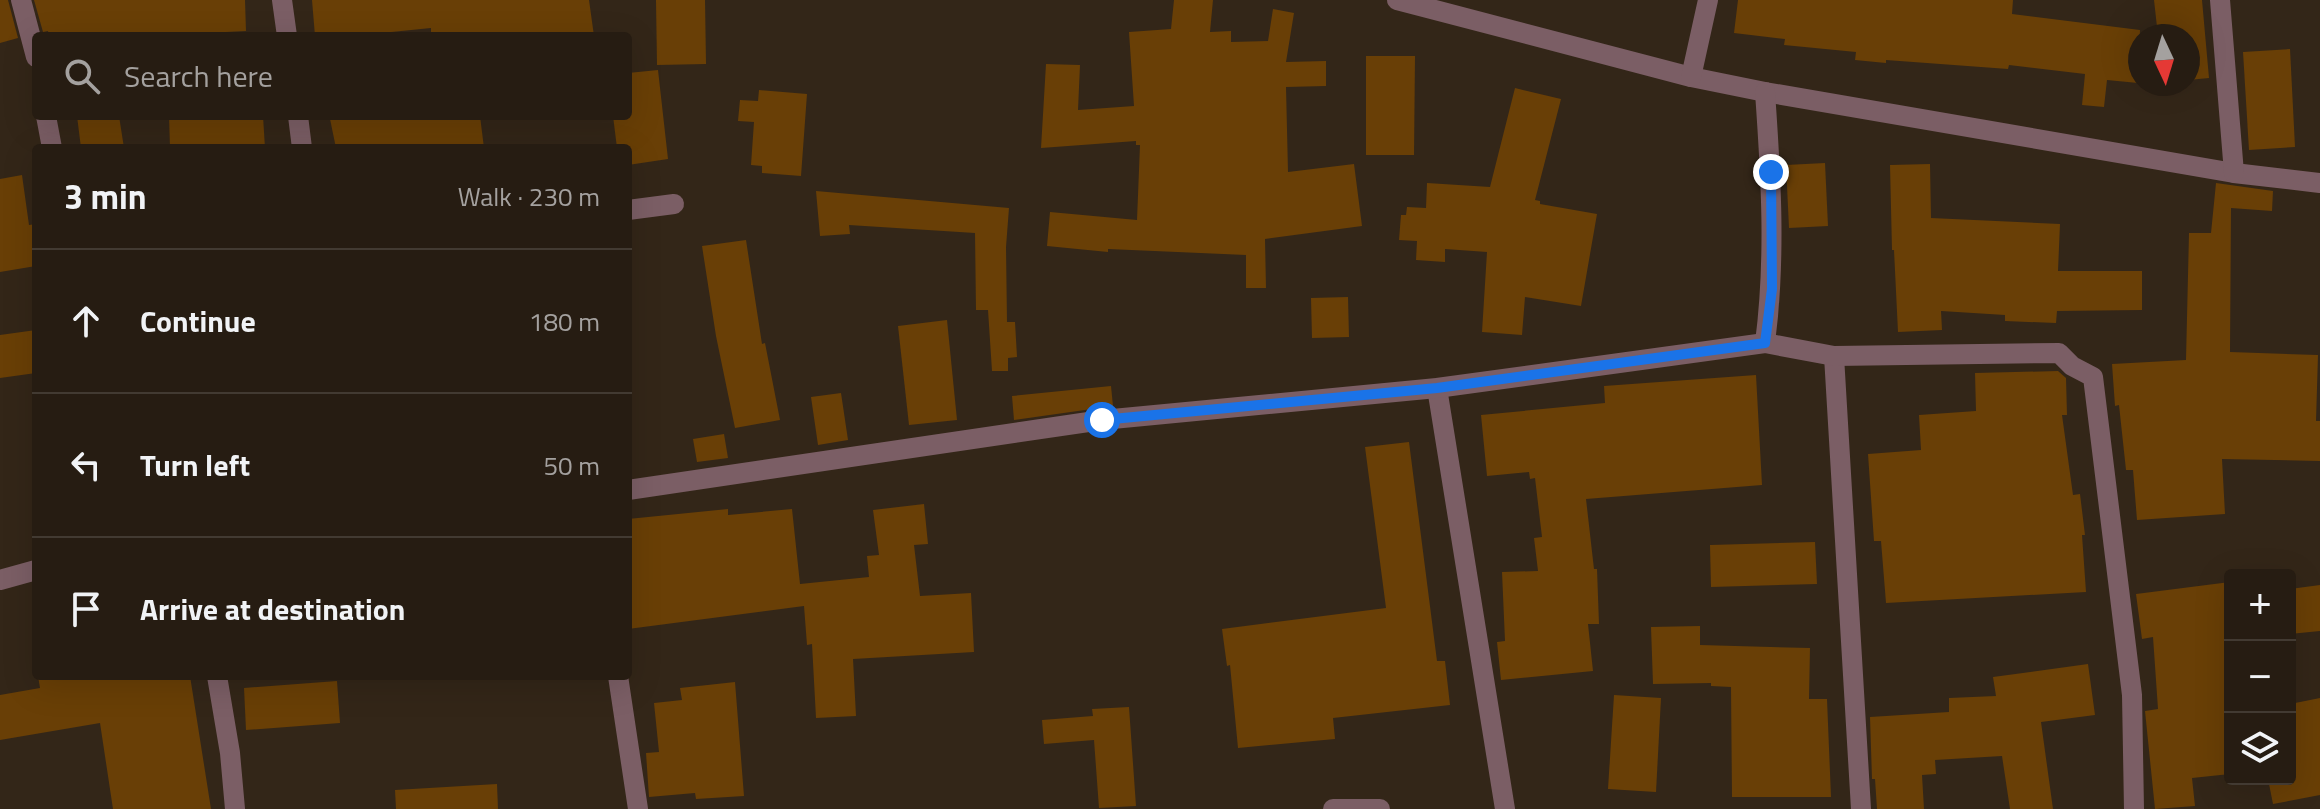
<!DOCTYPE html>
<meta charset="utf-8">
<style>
:root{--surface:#261c12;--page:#2e251b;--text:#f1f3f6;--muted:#a4a19f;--line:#423a32}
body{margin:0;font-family:"Titillium Web",sans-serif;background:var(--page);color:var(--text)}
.controls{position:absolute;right:24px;bottom:24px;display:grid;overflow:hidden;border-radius:8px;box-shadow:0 8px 32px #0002}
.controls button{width:72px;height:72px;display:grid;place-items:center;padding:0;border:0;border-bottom:2px solid var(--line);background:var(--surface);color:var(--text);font:40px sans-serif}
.compass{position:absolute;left:2128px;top:24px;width:72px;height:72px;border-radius:50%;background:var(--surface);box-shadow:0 8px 32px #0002;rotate:176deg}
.stop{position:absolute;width:24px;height:24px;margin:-18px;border:6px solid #1a73e8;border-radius:50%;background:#fff}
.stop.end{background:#1a73e8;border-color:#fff;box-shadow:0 2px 8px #0008}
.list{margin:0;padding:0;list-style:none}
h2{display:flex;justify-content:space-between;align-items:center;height:104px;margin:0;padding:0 32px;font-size:34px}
h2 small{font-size:26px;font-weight:400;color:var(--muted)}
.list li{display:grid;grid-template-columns:52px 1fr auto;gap:24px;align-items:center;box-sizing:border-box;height:144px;padding:0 32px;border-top:2px solid var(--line)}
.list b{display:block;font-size:30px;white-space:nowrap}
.list em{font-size:26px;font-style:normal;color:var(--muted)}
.icon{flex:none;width:44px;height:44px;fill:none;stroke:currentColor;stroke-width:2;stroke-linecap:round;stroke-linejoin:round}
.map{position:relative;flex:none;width:2320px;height:809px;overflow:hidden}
.search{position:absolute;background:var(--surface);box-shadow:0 8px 32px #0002;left:32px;top:32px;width:600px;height:88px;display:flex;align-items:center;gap:20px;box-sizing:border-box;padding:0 28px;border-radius:8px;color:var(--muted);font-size:30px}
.panel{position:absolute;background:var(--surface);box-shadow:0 8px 32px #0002;left:32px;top:144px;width:600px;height:536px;border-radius:8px}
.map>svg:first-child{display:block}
.building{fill:#693f06}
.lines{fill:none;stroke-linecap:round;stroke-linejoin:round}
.minor{stroke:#7b5e65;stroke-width:20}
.route{stroke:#1a73e8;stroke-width:10}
</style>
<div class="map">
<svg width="2320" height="809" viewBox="0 0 2320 809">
<rect width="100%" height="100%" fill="#332618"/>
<g class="building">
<polygon points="0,0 8,0 18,38 0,43"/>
<polygon points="34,0 245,0 246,31 147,36 49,36 48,31 43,32"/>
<polygon points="312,0 589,0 594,36 431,36 431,28 352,36 315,36"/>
<polygon points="656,0 705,0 706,64 657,65"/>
<polygon points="1174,0 1213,0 1210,32 1231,31 1231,42 1268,41 1273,9 1294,13 1286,62 1326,61 1326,86 1286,87 1288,172 1354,164 1362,226 1265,239 1266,288 1246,288 1246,255 1108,249 1108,252 1047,246 1050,212 1137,220 1140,145 1136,145 1136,141 1041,148 1046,64 1080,65 1078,110 1134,106 1129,32 1171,29"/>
<polygon points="1738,0 2013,0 2012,14 2140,30 2138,83 2107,80 2104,107 2082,105 2085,74 2009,65 2008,69 1886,60 1886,63 1855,60 1856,52 1784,45 1785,39 1734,33"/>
<polygon points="2154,0 2202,0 2209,78 2188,80 2188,36 2158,36"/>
<polygon points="2290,49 2295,147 2249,150 2243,52"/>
<polygon points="1366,56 1415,56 1414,155 1366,155"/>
<polygon points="658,70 668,159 628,165 628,148 617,148 613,116 628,116 628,73"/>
<polygon points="1515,88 1561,99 1535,200 1540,201 1540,204 1597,214 1581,306 1525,297 1522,335 1482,332 1487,252 1445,249 1445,262 1416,260 1417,241 1399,240 1401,215 1406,215 1407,207 1426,208 1427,183 1490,187"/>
<polygon points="759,90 807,94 801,176 762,173 762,166 751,165 754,122 738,121 740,100 758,101"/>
<polygon points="77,116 119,116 124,148 81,148"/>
<polygon points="169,116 263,116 265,148 170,148"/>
<polygon points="346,116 480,116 484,148 336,148 330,119"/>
<polygon points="1825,163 1828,226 1789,228 1786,165"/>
<polygon points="1930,164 1931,218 2060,224 2058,271 2142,271 2142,310 2057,311 2056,323 2005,321 2005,315 1941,311 1942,330 1898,332 1894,250 1892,250 1890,165"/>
<polygon points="22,175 29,225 36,224 36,266 0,272 0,179"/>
<polygon points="2216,183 2273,191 2272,211 2231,208 2230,352 2318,355 2316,421 2320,421 2320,461 2222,459 2225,514 2137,520 2133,470 2126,470 2119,405 2115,406 2112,364 2186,360 2189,233 2211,233"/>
<polygon points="816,191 1009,208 1006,247 1007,322 1015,322 1017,357 1008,358 1008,371 992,371 988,310 976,310 975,233 849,225 850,234 820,236"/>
<polygon points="746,240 762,344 765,343 780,420 735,428 716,336 702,246"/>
<polygon points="1348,297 1349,337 1312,338 1311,298"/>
<polygon points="947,320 957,420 909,425 898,326"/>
<polygon points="36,330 36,373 0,378 0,335"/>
<polygon points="2058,371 2066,378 2067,415 2062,415 2073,495 2080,494 2085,535 2082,535 2086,592 1886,603 1881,541 1874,541 1868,454 1921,450 1919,415 1976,411 1975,373"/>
<polygon points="1756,375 1762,485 1586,499 1594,569 1597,569 1599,624 1588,624 1593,671 1501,680 1497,642 1505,641 1502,572 1538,571 1534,538 1542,537 1535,478 1530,479 1529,472 1487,476 1481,415 1605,403 1604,386"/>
<polygon points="1111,386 1113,406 1014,420 1012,396"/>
<polygon points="841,393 848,440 818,445 811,397"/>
<polygon points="724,434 728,458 697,462 693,439"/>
<polygon points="1409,442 1437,661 1445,661 1450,705 1333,718 1335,739 1238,748 1230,665 1227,666 1222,629 1386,608 1365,447"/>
<polygon points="924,504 928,544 914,545 920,596 971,593 974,652 853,659 856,716 816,718 812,644 807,645 804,606 628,629 628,519 728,509 728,515 792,509 800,584 869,577 867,556 879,555 873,510"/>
<polygon points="1815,542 1817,584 1711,587 1710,545"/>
<polygon points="2230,582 2230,774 2192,778 2195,806 2155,809 2145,711 2158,709 2153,637 2142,639 2136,594"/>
<polygon points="2320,585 2320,631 2290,634 2290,589"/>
<polygon points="1700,626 1700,645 1810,648 1809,699 1827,699 1831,797 1732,797 1731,687 1711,686 1711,683 1653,684 1651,627"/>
<polygon points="2088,664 2095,715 2041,722 2053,809 2010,809 2002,756 1935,760 1936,774 1922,775 1924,809 1877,809 1875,779 1872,779 1870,717 1949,712 1949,698 1996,696 1993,677"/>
<polygon points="38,676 190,676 211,809 113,809 100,723 0,740 0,695 40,688"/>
<polygon points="337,681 340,723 246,730 244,688"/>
<polygon points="735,682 744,796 696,799 695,793 649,797 646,753 659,752 654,703 682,700 680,688"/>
<polygon points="1614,695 1661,698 1656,792 1608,789"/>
<polygon points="2320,698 2320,795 2273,804 2268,779 2290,779 2290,704"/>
<polygon points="1129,707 1136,806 1099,808 1094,740 1044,744 1042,720 1093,716 1092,709"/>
<polygon points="497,784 498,809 396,809 395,790"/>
</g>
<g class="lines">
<g class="minor">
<polyline points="21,0 36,57"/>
<polyline points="282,0 287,36"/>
<polyline points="1397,0 1691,77 1765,92 2234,173 2320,183"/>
<polyline points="2220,0 2234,173"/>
<polyline points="1691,77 1708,0"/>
<path d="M1765 92C1771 176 1776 259 1765 343"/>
<polyline points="46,116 52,148"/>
<polyline points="298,116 302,148"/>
<polyline points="628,210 674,204"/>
<polyline points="1834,356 1861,809"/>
<polyline points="1437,388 1505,809"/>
<polyline points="628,490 1102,420 1437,388 1765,343 1834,356 2059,353 2072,366 2093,377 2132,695 2134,809"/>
<polyline points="0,580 36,570"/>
<polyline points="217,676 230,753 235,809"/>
<polyline points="618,676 638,809"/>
<polyline points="1333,809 1380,809"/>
</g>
</g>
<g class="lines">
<polyline class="route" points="1102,420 1437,388 1765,343 1772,289 1771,172"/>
</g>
</svg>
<div class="controls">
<button>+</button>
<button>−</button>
<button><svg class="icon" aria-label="layers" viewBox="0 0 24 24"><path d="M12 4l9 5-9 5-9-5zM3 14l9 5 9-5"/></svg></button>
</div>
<svg class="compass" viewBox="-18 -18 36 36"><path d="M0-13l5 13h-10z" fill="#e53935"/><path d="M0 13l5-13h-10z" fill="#a4a19f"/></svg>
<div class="stop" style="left:1102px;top:420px"></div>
<div class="stop end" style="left:1771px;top:172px"></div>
<div class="search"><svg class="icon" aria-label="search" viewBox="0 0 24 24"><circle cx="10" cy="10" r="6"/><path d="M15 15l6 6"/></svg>Search here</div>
<section class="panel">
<h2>3 min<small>Walk · 230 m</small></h2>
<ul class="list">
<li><svg class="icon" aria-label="ahead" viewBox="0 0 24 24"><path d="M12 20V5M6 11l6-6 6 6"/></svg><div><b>Continue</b></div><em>180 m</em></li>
<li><svg class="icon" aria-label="left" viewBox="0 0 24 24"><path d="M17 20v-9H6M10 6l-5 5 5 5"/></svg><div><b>Turn left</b></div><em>50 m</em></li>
<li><svg class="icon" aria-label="arrive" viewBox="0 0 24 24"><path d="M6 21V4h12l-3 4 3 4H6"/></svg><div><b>Arrive at destination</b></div></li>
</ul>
</section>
</div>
